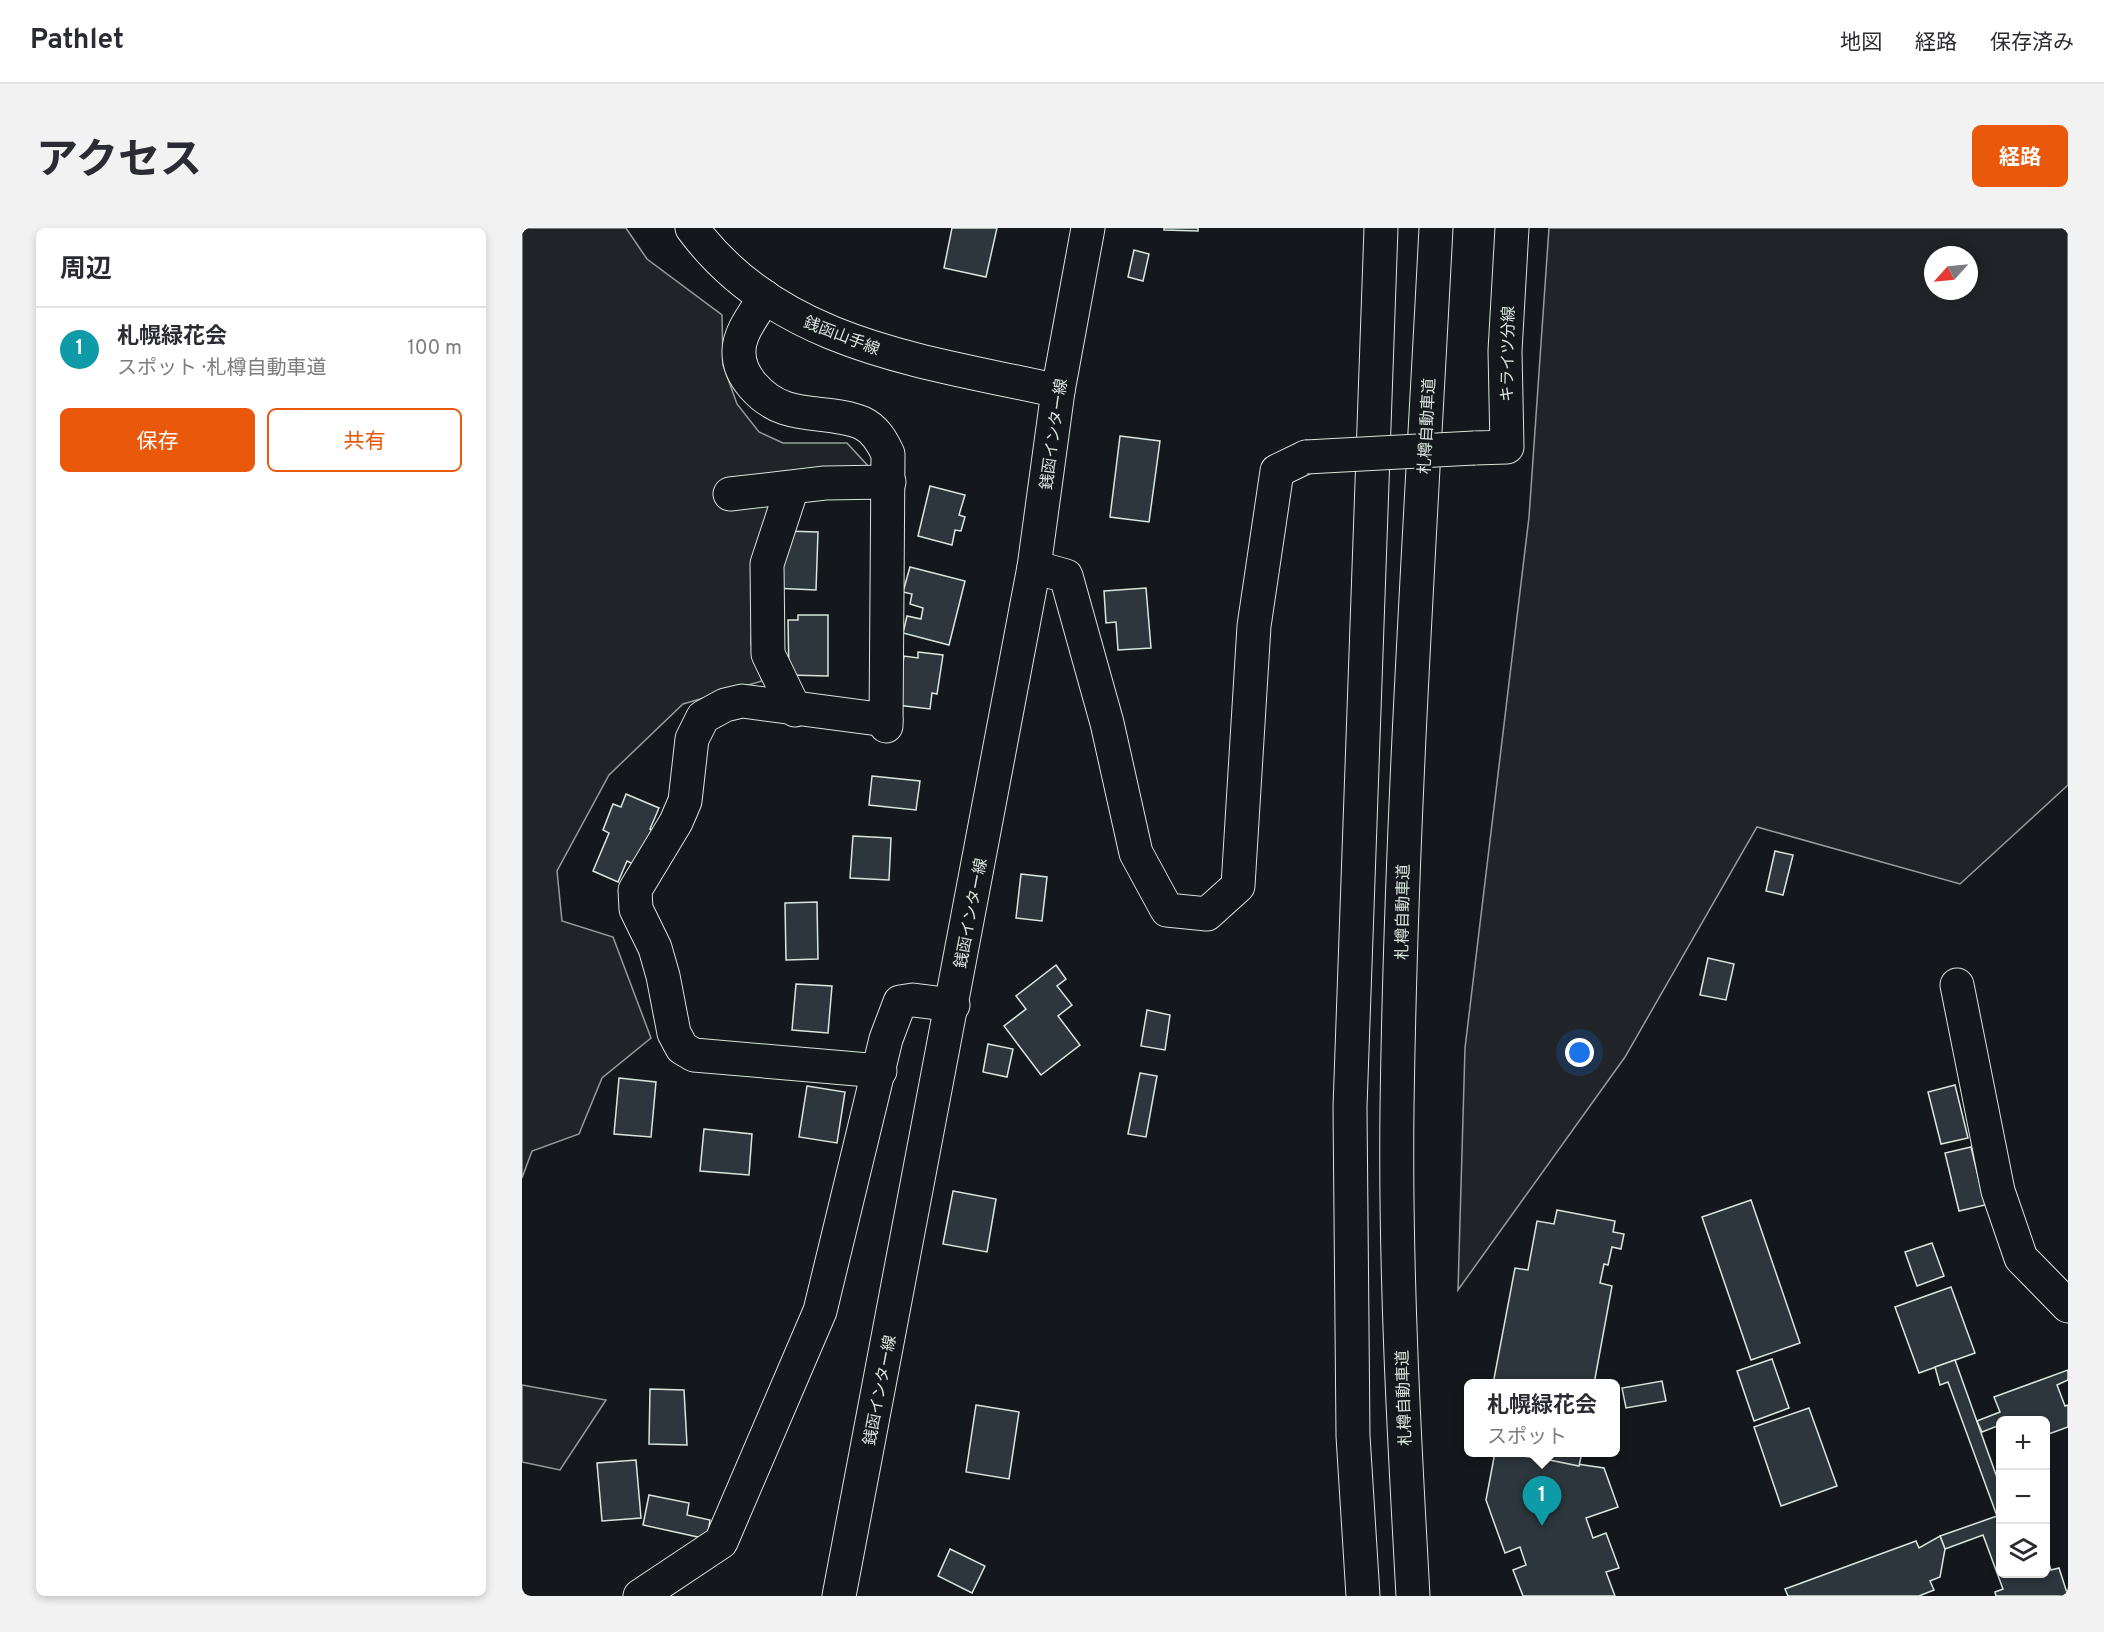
<!DOCTYPE html>
<html lang="ja">
<meta charset="utf-8">
<style>
:root{--surface:#fff;--page:#f2f2f3;--text:#2b2b33;--muted:#7c7c81;--line:#e1e1e2;--accent:#ea580c}
body{margin:0;font-family:Overpass,"Noto Sans JP",sans-serif;background:var(--page);color:var(--text)}
.controls{position:absolute;right:18px;bottom:18px;display:grid;overflow:hidden;border-radius:9px;box-shadow:0 3px 9px #0003}
.controls button{width:54px;height:54px;display:grid;place-items:center;padding:0;border:0;border-bottom:2px solid var(--line);background:var(--surface);color:var(--text);font:30px sans-serif}
.compass{position:absolute;left:1402px;top:18px;width:54px;height:54px;border-radius:50%;background:var(--surface);box-shadow:0 3px 9px #0003;rotate:243deg}
.you{position:absolute;left:1058px;top:825px;width:21px;height:21px;margin:-15px;border:4px solid #fff;border-radius:50%;background:#1a73e8;box-shadow:0 0 0 9px #1a73e833}
.badge{display:grid;place-items:center;width:39px;height:39px;border-radius:50%;background:var(--accent);color:#fff;font-size:20px;font-weight:700}
.pin{position:absolute;translate:-50% -50px;filter:drop-shadow(0 2px 3px #0008)}
.pin::after{content:'';position:absolute;top:32px;width:21px;height:18px;background:inherit;clip-path:polygon(0 0,100% 0,50% 100%)}
.popup{position:absolute;left:942px;top:1151px;width:156px;height:78px;box-sizing:border-box;display:grid;place-content:center;border-radius:9px;background:var(--surface);filter:drop-shadow(0 2px 4px #0005);font-size:20px;white-space:nowrap;color:var(--muted)}
.popup b{font-size:22px;color:var(--text)}
.popup::after{content:'';position:absolute;left:50%;top:100%;margin-left:-12px;border:12px solid transparent;border-top-color:var(--surface)}
.list{margin:0;padding:0;list-style:none}
h2{display:flex;justify-content:space-between;align-items:center;height:78px;margin:0;padding:0 24px;font-size:26px}
h2 small{font-size:20px;font-weight:400;color:var(--muted)}
.list li{display:grid;grid-template-columns:39px 1fr auto;gap:18px;align-items:center;box-sizing:border-box;height:84px;padding:0 24px;border-top:2px solid var(--line)}
.list b{display:block;font-size:22px;white-space:nowrap}
.list p{margin:0;font-size:20px;white-space:nowrap;color:var(--muted)}
.list em{font-size:20px;font-style:normal;color:var(--muted)}
.actions{display:flex;gap:12px;padding:18px 24px}
.actions a{flex:1;padding:14px 0;border:2px solid var(--accent);border-radius:9px;text-align:center;font-size:21px;color:var(--accent)}
.actions .main{background:var(--accent);color:#fff}
.icon{flex:none;width:33px;height:33px;fill:none;stroke:currentColor;stroke-width:2;stroke-linecap:round;stroke-linejoin:round}
.map{position:relative;flex:none;width:1546px;height:1368px;overflow:hidden;border-radius:9px}
header{display:flex;align-items:center;gap:36px;box-sizing:border-box;height:84px;padding:0 30px;background:var(--surface);border-bottom:2px solid var(--line)}
header strong{font-size:28px}
nav{display:flex;gap:33px;margin-inline-start:auto;font-size:21px}
.intro{display:flex;align-items:center;justify-content:space-between;box-sizing:border-box;height:144px;padding:0 36px}
h1{margin:0;font-size:42px}
.button{padding:15px 27px;border-radius:9px;background:var(--accent);color:#fff;font-size:21px;font-weight:700}
main{display:flex;gap:36px;padding:0 36px}
aside{flex:1;background:var(--surface);border-radius:9px;box-shadow:0 3px 9px #0003}
.map>svg:first-child{display:block}
.green{fill:#202428;stroke:#939e99;stroke-width:1.5;fill-rule:evenodd}
.building{fill:#2c363c;stroke:#d8e6dc;stroke-width:1.5}
.lines{fill:none;stroke-linecap:round;stroke-linejoin:round}
.minor-casing{stroke:#d8e6dc;stroke-width:35}
.major-casing{stroke:#d8e6dc;stroke-width:35}
.highway-casing{stroke:#d8e6dc;stroke-width:35}
.minor{stroke:#14181c;stroke-width:33}
.major{stroke:#14181c;stroke-width:33}
.highway{stroke:#14181c;stroke-width:33}
.minor-bridge-casing{stroke:#d8e6dc;stroke-width:35;stroke-linecap:butt}
.minor-bridge{stroke:#14181c;stroke-width:33}
.labels{text-anchor:middle;stroke-width:4.5;stroke-linejoin:round;paint-order:stroke}
.street-label{font-size:16px;fill:#d8e6dc;stroke:#14181c}
</style>
<header>
<strong>Pathlet</strong>
<nav><a>地図</a><a>経路</a><a>保存済み</a></nav>
</header>
<div class="intro"><h1>アクセス</h1><a class="button">経路</a></div>
<main>
<aside>
<h2>周辺<small></small></h2>
<ul class="list">
<li><span class="badge" style="background:#0f9aa8">1</span><div><b>札幌緑花会</b><p>スポット · 札樽自動車道</p></div><em>100 m</em></li>
</ul>
<div class="actions"><a class="main">保存</a><a>共有</a></div>
</aside>
<div class="map">
<svg width="1546" height="1368" viewBox="0 0 1546 1368">
<rect width="100%" height="100%" fill="#14181c"/>
<g class="green">
<polygon points="0,0 104,0 125,31 200,87 201,137 215,176 237,204 261,215 325,215 347,239 257,247 233,341 229,417 240,453 161,476 87,547 35,643 40,693 91,709 129,810 80,850 57,906 10,923 0,950"/>
<path d="M1027 0H1546V557L1438 656 1235 599 1103 829 936 1062 943 820 1007 289ZM1411 27H1447V63H1411Z"/>
<polygon points="0,1157 84,1172 38,1242 0,1234"/>
</g>
<g class="building">
<polygon points="430,0 475,0 464,49 422,40"/>
<polygon points="642,0 676,0 676,3 642,2"/>
<polygon points="612,22 627,26 621,53 606,49"/>
<polygon points="598,208 638,213 627,294 588,289"/>
<polygon points="408,258 443,267 437,287 443,289 439,303 433,302 430,317 396,308"/>
<polygon points="263,303 296,304 294,362 251,360"/>
<polygon points="388,339 443,353 427,417 381,405 385,388 399,391 401,380 388,376 390,366 381,364"/>
<polygon points="624,360 629,420 596,422 594,394 584,395 582,363"/>
<polygon points="276,387 306,387 306,448 267,447 266,392 276,392"/>
<polygon points="396,424 421,427 415,466 410,465 408,481 375,477 382,428 396,430"/>
<polygon points="350,548 398,553 394,582 347,577"/>
<polygon points="104,566 137,580 128,601 133,603 113,637 105,633 96,654 71,643 87,605 81,602 91,576 99,579"/>
<polygon points="331,608 369,610 367,652 328,650"/>
<polygon points="1253,623 1271,627 1261,667 1244,663"/>
<polygon points="499,646 525,649 520,693 494,690"/>
<polygon points="295,674 296,731 264,732 263,675"/>
<polygon points="1186,730 1212,736 1204,772 1178,767"/>
<polygon points="534,737 544,751 535,758 550,777 536,788 558,817 519,847 482,798 504,781 494,768"/>
<polygon points="274,756 310,758 306,805 270,802"/>
<polygon points="625,782 648,787 643,822 619,818"/>
<polygon points="466,816 491,821 485,849 461,844"/>
<polygon points="618,845 635,848 624,909 606,906"/>
<polygon points="97,850 134,854 129,909 92,906"/>
<polygon points="1433,857 1446,910 1419,916 1406,864"/>
<polygon points="285,858 323,864 315,915 277,909"/>
<polygon points="182,901 230,906 227,947 178,943"/>
<polygon points="1449,919 1463,977 1437,983 1423,925"/>
<polygon points="431,963 474,971 465,1024 421,1016"/>
<polygon points="1229,972 1278,1115 1229,1132 1180,989"/>
<polygon points="1035,982 1093,993 1091,1004 1102,1006 1099,1021 1090,1019 1086,1037 1082,1036 1078,1055 1090,1058 1072,1156 971,1156 993,1040 1006,1042 1015,993 1032,996"/>
<polygon points="1410,1015 1422,1048 1395,1058 1383,1024"/>
<polygon points="1429,1059 1453,1125 1397,1145 1373,1079"/>
<polygon points="1250,1131 1267,1180 1232,1193 1215,1143"/>
<polygon points="1433,1132 1478,1258 1478,1346 1524,1346 1524,1327 1529,1342 1537,1340 1546,1368 1474,1368 1473,1364 1481,1361 1461,1307 1423,1321 1418,1308 1475,1288 1426,1154 1418,1157 1413,1139"/>
<polygon points="1546,1142 1546,1152 1535,1157 1543,1178 1546,1177 1546,1199 1524,1207 1524,1192 1478,1192 1478,1197 1460,1204 1455,1193 1478,1184 1472,1169"/>
<polygon points="1140,1153 1144,1173 1104,1180 1100,1160"/>
<polygon points="128,1161 162,1162 165,1217 127,1216"/>
<polygon points="454,1177 497,1184 487,1251 444,1244"/>
<polygon points="1287,1180 1315,1258 1259,1278 1232,1199"/>
<polygon points="973,1224 1082,1240 1096,1279 1064,1290 1071,1310 1084,1305 1097,1340 1084,1344 1093,1368 1001,1368 991,1342 1004,1337 998,1319 983,1325 964,1272"/>
<polygon points="988,1224 1060,1224 1057,1238"/>
<polygon points="114,1232 119,1290 80,1293 75,1235"/>
<polygon points="127,1267 167,1275 165,1287 188,1292 185,1311 121,1297"/>
<polygon points="1418,1308 1423,1321 1418,1349 1408,1353 1412,1362 1397,1368 1266,1368 1263,1361 1394,1313 1397,1320"/>
<polygon points="428,1321 463,1338 450,1365 416,1348"/>
</g>
<g class="lines">
<defs>
<g id="minor">
<path d="M170 0C257 118 403 133 536 163"/>
<path d="M243 69C234 84 217 104 217 123 216 148 240 172 263 180 287 188 316 185 340 195 353 201 360 213 366 226L364 498"/>
<polyline points="952,220 985,219 983,123 990,0"/>
<polyline points="270,260 245,336 246,426 273,482"/>
<polyline points="208,266 303,255 367,254"/>
<polyline points="512,339 544,348 585,495 614,625 645,682 685,686 716,658 732,398 755,243 784,229"/>
<polyline points="1435,757 1476,963 1499,1030 1546,1078"/>
<polyline points="358,843 172,827 160,820 152,805 141,748 133,720 114,681 113,662 154,594 163,573 170,511 181,489 203,477 220,473 364,492"/>
<polyline points="118,1368 199,1314 298,1083 364,811 378,774 391,772 431,777"/>
</g>
<polyline id="major" points="317,1368 512,339 536,163 566,0"/>
<g id="highway">
<polyline points="841,1368 831,1208 828,879 859,0"/>
<path d="M891 1368C882 1206 873 1042 875 880 879 586 899 293 914 0"/>
</g>
</defs>
<use href="#minor" class="minor-casing"/>
<use href="#major" class="major-casing"/>
<use href="#highway" class="highway-casing"/>
<use href="#minor" class="minor"/>
<use href="#major" class="major"/>
<use href="#highway" class="highway"/>
<defs>
<polyline id="minor-bridge" points="784,229 952,220"/>
</defs>
<use href="#minor-bridge" class="minor-bridge-casing"/>
<use href="#minor-bridge" class="minor-bridge"/>
</g>
<g class="labels">
<g class="street-label">
<text transform="translate(320 107) rotate(21)" y="6">銭函山手線</text>
<text transform="translate(985 126) rotate(-89)" y="6">キライツ分線</text>
<text transform="translate(904 198) rotate(-87)" y="6">札樽自動車道</text>
<text transform="translate(531 206) rotate(-82)" y="6">銭函インター線</text>
<text transform="translate(880 684) rotate(-89)" y="6">札樽自動車道</text>
<text transform="translate(448 685) rotate(-79)" y="6">銭函インター線</text>
<text transform="translate(357 1162) rotate(-79)" y="6">銭函インター線</text>
<text transform="translate(881 1170) rotate(-92)" y="6">札樽自動車道</text>
</g>
</g>
</svg>
<div class="controls">
<button>+</button>
<button>−</button>
<button><svg class="icon" aria-label="layers" viewBox="0 0 24 24"><path d="M12 4l9 5-9 5-9-5zM3 14l9 5 9-5"/></svg></button>
</div>
<svg class="compass" viewBox="-18 -18 36 36"><path d="M0-13l5 13h-10z" fill="#e53935"/><path d="M0 13l5-13h-10z" fill="#7c7c81"/></svg>
<div class="you"></div>
<div class="pin badge" style="left:1020px;top:1298px;background:#0f9aa8">1</div>
<div class="popup"><b>札幌緑花会</b>スポット</div>
</div>
</main>
